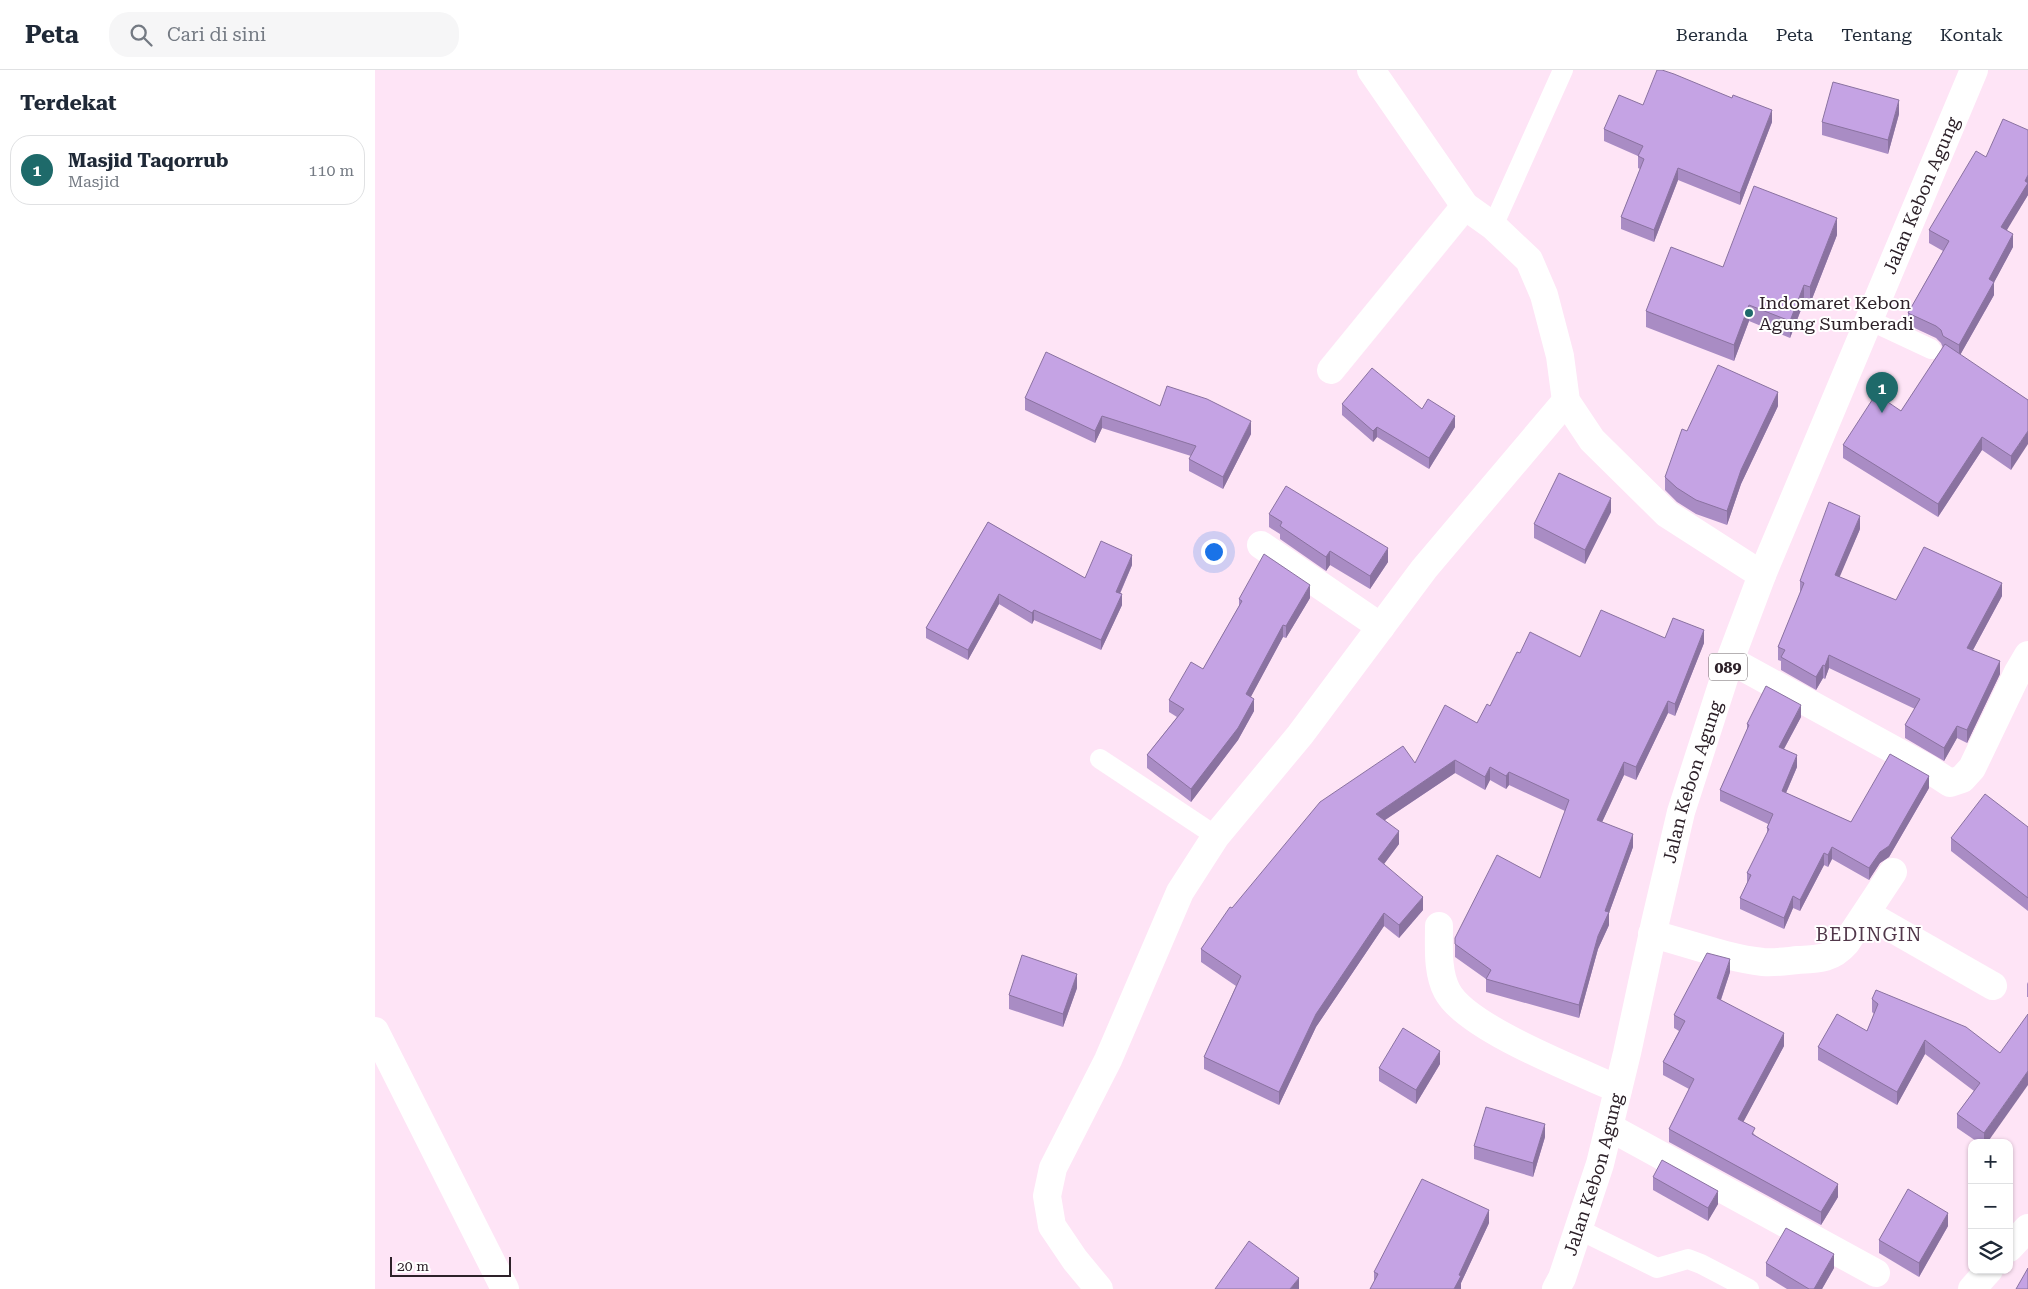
<!DOCTYPE html>
<html lang="id">
<meta charset="utf-8">
<style>
:root{--surface:#fff;--page:#f6f6f7;--text:#1f2937;--muted:#747a83;--line:#e0e1e3;--accent:#1e6a6a}
body{margin:0;font-family:"Roboto Serif",serif;background:var(--page);color:var(--text)}
.controls{position:absolute;right:15px;bottom:15px;display:grid;overflow:hidden;border-radius:10px;box-shadow:0 1px 4px #0004}
.controls button{width:45px;height:45px;display:grid;place-items:center;padding:0;border:0;border-bottom:1px solid var(--line);background:var(--surface);color:var(--text);font:25px sans-serif}
.scale{position:absolute;left:15px;bottom:12px;width:121px;box-sizing:border-box;padding-left:5px;border:2px solid #2d2129;border-top:0;font-size:14px;line-height:18px;white-space:nowrap;color:#2d2129;-webkit-text-stroke:4px #fff;paint-order:stroke}
.you{position:absolute;left:838px;top:481px;width:18px;height:18px;margin:-12px;border:4px solid #fff;border-radius:50%;background:#1a73e8;box-shadow:0 0 0 8px #1a73e833}
.badge{display:grid;place-items:center;width:32px;height:32px;border-radius:50%;background:var(--accent);color:#fff;font-size:16px;font-weight:700}
.pin{position:absolute;translate:-50% -41px;filter:drop-shadow(0 1px 2px #0008)}
.pin::after{content:'';position:absolute;top:26px;width:18px;height:15px;background:inherit;clip-path:polygon(0 0,100% 0,50% 100%)}
.list{margin:0;padding:0;list-style:none}
h2{display:flex;justify-content:space-between;align-items:center;height:65px;margin:0;padding:0 20px;font-size:21px}
h2 small{font-size:16px;font-weight:400;color:var(--muted)}
.list li{display:grid;grid-template-columns:32px 1fr auto;gap:15px;align-items:center;box-sizing:border-box;height:70px;margin:0 10px 10px;padding:0 10px;border:1px solid var(--line);border-radius:20px}
.list b{display:block;font-size:19px;white-space:nowrap}
.list p{margin:0;font-size:16px;white-space:nowrap;color:var(--muted)}
.list em{font-size:16px;font-style:normal;color:var(--muted)}
.icon{flex:none;width:28px;height:28px;fill:none;stroke:currentColor;stroke-width:2;stroke-linecap:round;stroke-linejoin:round}
.map{position:relative;flex:none;width:1653px;height:1219px;overflow:hidden}
header{display:flex;align-items:center;gap:30px;box-sizing:border-box;height:70px;padding:0 25px;background:var(--surface);border-bottom:1px solid var(--line)}
header strong{font-size:24px}
nav{display:flex;gap:28px;margin-inline-start:auto;font-size:18px}
.search{width:350px;height:45px;background:var(--page);display:flex;align-items:center;gap:12px;box-sizing:border-box;padding:0 18px;border-radius:20px;color:var(--muted);font-size:19px}
main{display:flex}
aside{flex:1;background:var(--surface)}
.map>svg:first-child{display:block}
.lines{fill:none;stroke-linecap:round;stroke-linejoin:round}
.lane{stroke:#fff;stroke-width:20}
.street{stroke:#fff;stroke-width:28}
.primary{stroke:#fff;stroke-width:28}
.wall{fill:#a98cc4}
.shaded-wall{fill:#8a72a0}
.building{fill:#c5a3e4;stroke:#8a72a0}
.poi-dot{fill:#1e6a6a;stroke:#fff;stroke-width:2}
.labels{text-anchor:middle;stroke-width:4;stroke-linejoin:round;paint-order:stroke}
.shield{fill:#fff;stroke:#6c6469;stroke-width:1}
.shield-label{font-size:16px;font-weight:bold;fill:#2d2129}
.street-label{font-size:18px;fill:#2d2129;stroke:#fff}
.poi-label{font-size:18px;fill:#2d2129;stroke:#fff;text-anchor:start}
.neighbourhood-label{font-size:19px;letter-spacing:1px;fill:#51374a;stroke:#fff}
</style>
<header>
<strong>Peta</strong>
<div class="search"><svg class="icon" aria-label="search" viewBox="0 0 24 24"><circle cx="10" cy="10" r="6"/><path d="M15 15l6 6"/></svg>Cari di sini</div>
<nav><a>Beranda</a><a>Peta</a><a>Tentang</a><a>Kontak</a></nav>
</header>
<main>
<aside>
<h2>Terdekat<small></small></h2>
<ul class="list">
<li><span class="badge">1</span><div><b>Masjid Taqorrub</b><p>Masjid</p></div><em>110 m</em></li>
</ul>
</aside>
<div class="map">
<svg width="1653" height="1219" viewBox="0 0 1653 1219">
<rect width="100%" height="100%" fill="#fee4f6"/>
<g class="lines">
<g class="lane">
<polyline points="1118,156 1188,0"/>
<polyline points="1494,250 1556,279"/>
<polyline points="725,689 841,766"/>
<polyline points="1203,1159 1282,1198 1313,1189 1326,1194 1374,1219"/>
</g>
<g class="street">
<polyline points="996,0 1090,136 1118,156 1154,190 1169,225 1185,286 1191,331 1217,370 1292,444 1387,505"/>
<polyline points="956,300 1090,136"/>
<polyline points="886,475 1006,557"/>
<polyline points="1355,590 1552,698 1575,713 1587,709 1597,698 1643,602 1653,585"/>
<polyline points="1492,844 1618,916"/>
<path d="M1064 856C1064 877 1062 902 1072 921 1091 958 1203 1001 1243 1019"/>
<path d="M1277 864C1313 873 1351 888 1388 892 1400 893 1412 891 1423 890 1444 889 1457 889 1471 873L1518 802"/>
<polyline points="0,961 130,1219"/>
<polyline points="1234,1057 1501,1203"/>
<polyline points="1634,1178 1653,1158"/>
<polyline points="724,1219 700,1190 677,1156 672,1126 678,1098 733,990 805,822 841,766 925,665 1049,499 1191,331"/>
<polyline points="1597,1219 1614,1200"/>
</g>
<path class="primary" id="s1" d="M1181 1219 1187 1208 1225 1094 1252 983 1280 853 1306 742 1355 590 1387 505 1599 0"/>
</g>
<g class="wall">
<polygon points="1268,35 1397,52 1365,135 1303,110 1279,172 1246,159 1246,147 1265,99 1263,98 1263,86 1229,71 1229,59"/>
<polygon points="1524,44 1513,84 1447,65 1447,52"/>
<polygon points="1653,60 1653,125 1631,160 1638,177 1619,212 1619,225 1585,285 1653,330 1636,400 1607,380 1563,447 1468,388 1468,375 1526,341 1568,278 1566,273 1561,268 1533,255 1533,243 1568,181 1554,173 1554,160 1611,87"/>
<polygon points="1462,165 1435,234 1429,232 1415,268 1374,251 1359,291 1271,257 1271,241 1348,197"/>
<polygon points="650,328 785,336 876,364 848,419 814,401 814,389 816,386 727,358 720,373 650,340"/>
<polygon points="967,334 1047,339 1080,357 1054,399 1002,367 998,372 967,345"/>
<polygon points="1403,336 1366,414 1352,455 1321,444 1302,432 1290,420 1290,407 1312,361"/>
<polygon points="1236,442 1210,494 1159,468 1159,454"/>
<polygon points="894,444 1013,492 995,519 955,495 951,501 905,469 905,464 894,457"/>
<polygon points="613,452 710,508 757,495 745,524 747,535 726,580 659,550 657,554 624,534 593,590 551,568 551,558"/>
<polygon points="1485,459 1464,507 1521,530 1627,526 1598,580 1625,604 1592,673 1582,668 1569,691 1530,668 1530,655 1540,639 1454,598 1450,609 1448,608 1441,620 1406,600 1406,591 1403,590 1403,577 1425,524 1425,511"/>
<polygon points="935,528 911,568 908,567 876,626 879,641 863,670 816,732 772,698 772,685 802,647 794,642 794,630 828,599 864,536 864,529"/>
<polygon points="1290,568 1329,573 1300,646 1293,643 1261,710 1249,705 1227,752 1258,777 1234,843 1234,855 1223,879 1204,948 1111,922 1111,909 1080,887 1080,868 1165,808 1190,741 1134,715 1131,719 1115,710 1110,720 1080,703 1010,750 1024,774 1009,794 1048,840 1024,868 1009,856 941,957 904,1035 829,999 829,987 861,916 826,892 826,879 857,838 1040,693 1102,653 1115,636 1145,583 1205,587"/>
<polygon points="1426,647 1409,679 1422,697 1411,723 1476,752 1554,718 1514,787 1505,793 1494,810 1457,789 1453,797 1449,795 1425,841 1418,838 1409,859 1365,839 1365,828 1372,813 1372,803 1392,765 1392,758 1393,754 1345,731 1345,720 1372,660 1372,654"/>
<polygon points="1653,757 1653,841 1576,781 1576,768"/>
<polygon points="1355,902 1346,930 1409,976 1368,1052 1380,1065 1463,1127 1446,1155 1294,1072 1294,1059 1314,1019 1288,1005 1288,992 1304,961 1299,958 1299,945"/>
<polygon points="1653,912 1653,927 1652,927 1652,914"/>
<polygon points="702,918 688,957 634,939 634,925"/>
<polygon points="1497,929 1625,983 1612,1073 1604,1073 1582,1058 1582,1044 1599,1021 1550,984 1522,1035 1443,990 1443,977 1492,961 1499,944 1497,942"/>
<polygon points="1065,994 1041,1034 1004,1011 1004,998"/>
<polygon points="1170,1067 1158,1107 1099,1089 1099,1076"/>
<polygon points="1278,1107 1343,1134 1333,1151 1278,1120"/>
<polygon points="1114,1153 1086,1213 1086,1219 999,1212 999,1202"/>
<polygon points="1573,1156 1544,1207 1504,1183 1504,1170"/>
<polygon points="1391,1193 1459,1198 1447,1219 1412,1219 1391,1206"/>
</g>
<g class="shaded-wall">
<polygon points="1524,30 1524,44 1513,84 1513,70"/>
<polygon points="1397,40 1397,52 1365,135 1365,123"/>
<polygon points="1303,98 1303,110 1279,172 1279,160"/>
<polygon points="1653,105 1653,125 1626,170 1626,157"/>
<polygon points="1462,148 1462,165 1435,234 1435,217"/>
<polygon points="1638,164 1638,177 1614,222 1614,209"/>
<polygon points="1619,212 1619,225 1584,287 1584,275"/>
<polygon points="1429,215 1429,232 1415,268 1415,251"/>
<polygon points="1374,235 1374,251 1359,291 1359,275"/>
<polygon points="1403,322 1403,336 1366,414 1352,455 1352,441 1366,400"/>
<polygon points="727,346 727,358 720,373 720,361"/>
<polygon points="1080,346 1080,357 1054,399 1054,388"/>
<polygon points="876,351 876,364 848,419 848,407"/>
<polygon points="1002,357 1002,367 998,372 998,361"/>
<polygon points="1653,361 1653,374 1636,400 1636,386"/>
<polygon points="1607,367 1607,380 1563,447 1563,434"/>
<polygon points="1236,428 1236,442 1210,494 1210,480"/>
<polygon points="1485,446 1485,459 1460,518 1460,505"/>
<polygon points="1013,478 1013,492 995,519 995,506"/>
<polygon points="955,481 955,495 951,501 951,487"/>
<polygon points="757,485 757,495 741,532 741,522"/>
<polygon points="1627,513 1627,526 1592,591 1592,578"/>
<polygon points="935,515 935,528 911,568 911,556"/>
<polygon points="624,524 624,534 593,590 593,580"/>
<polygon points="747,524 747,535 726,580 726,570"/>
<polygon points="659,540 659,550 657,554 657,543"/>
<polygon points="908,555 908,567 871,636 871,624"/>
<polygon points="1329,560 1329,573 1300,646 1300,634"/>
<polygon points="1454,585 1454,598 1450,609 1450,596"/>
<polygon points="1625,591 1625,604 1592,673 1592,660"/>
<polygon points="1448,595 1448,608 1441,620 1441,607"/>
<polygon points="879,629 879,641 863,670 816,732 816,719"/>
<polygon points="1293,631 1293,643 1261,710 1261,697"/>
<polygon points="1426,635 1426,647 1404,688 1404,677"/>
<polygon points="1582,656 1582,668 1569,691 1569,678"/>
<polygon points="1422,685 1422,697 1407,732 1407,721"/>
<polygon points="1080,690 1080,703 1001,756 1001,744"/>
<polygon points="1249,692 1249,705 1222,763 1222,750"/>
<polygon points="1115,697 1115,710 1110,720 1110,707"/>
<polygon points="1134,702 1134,715 1131,719 1131,706"/>
<polygon points="1554,706 1554,718 1514,787 1505,793 1494,810 1494,798"/>
<polygon points="1024,761 1024,774 1003,802 1003,789"/>
<polygon points="1258,764 1258,777 1234,843 1234,855 1223,879 1204,948 1204,935 1230,841"/>
<polygon points="1457,777 1457,789 1453,797 1453,785"/>
<polygon points="1449,783 1449,795 1425,841 1425,830"/>
<polygon points="1418,826 1418,838 1409,859 1409,848"/>
<polygon points="1048,827 1048,840 1024,868 1024,855"/>
<polygon points="1009,843 1009,856 941,957 904,1035 904,1022 941,944"/>
<polygon points="1355,889 1355,902 1342,941 1342,928"/>
<polygon points="702,904 702,918 688,957 688,944"/>
<polygon points="1409,963 1409,976 1363,1062 1363,1049"/>
<polygon points="1550,970 1550,984 1522,1035 1522,1022"/>
<polygon points="1065,981 1065,994 1041,1034 1041,1020"/>
<polygon points="1653,1001 1653,1015 1612,1073 1609,1073 1609,1063"/>
<polygon points="1170,1054 1170,1067 1158,1107 1158,1093"/>
<polygon points="1463,1114 1463,1127 1446,1155 1446,1142"/>
<polygon points="1343,1121 1343,1134 1333,1151 1333,1138"/>
<polygon points="1114,1140 1114,1153 1086,1213 1086,1219 1079,1219 1084,1205"/>
<polygon points="1573,1143 1573,1156 1544,1207 1544,1193"/>
<polygon points="1459,1184 1459,1198 1447,1219 1439,1219"/>
<polygon points="924,1208 924,1219 915,1219"/>
</g>
<g class="building">
<polygon points="1282,0 1287,0 1299,4 1357,28 1358,25 1397,40 1365,123 1303,98 1279,160 1246,147 1269,89 1263,86 1268,76 1229,59 1244,25 1268,35"/>
<polygon points="1458,12 1524,30 1513,70 1447,52"/>
<polygon points="1628,49 1653,60 1653,105 1650,111 1653,113 1626,157 1638,164 1614,209 1619,212 1584,275 1568,266 1566,260 1561,256 1533,243 1574,171 1554,160 1601,81 1611,87"/>
<polygon points="1379,116 1462,148 1435,217 1429,215 1415,251 1374,235 1359,275 1271,241 1296,177 1348,197"/>
<polygon points="1570,274 1653,330 1653,361 1636,386 1607,367 1563,434 1468,375 1501,324 1526,341"/>
<polygon points="671,282 785,336 792,316 832,329 876,351 848,407 814,389 821,376 727,346 720,361 650,328"/>
<polygon points="1343,295 1403,322 1366,400 1352,441 1321,430 1302,418 1290,407 1307,359 1312,361"/>
<polygon points="997,298 1047,339 1053,329 1080,346 1054,388 1002,357 998,361 967,334"/>
<polygon points="1184,403 1236,428 1210,480 1159,454"/>
<polygon points="911,416 1013,478 995,506 955,481 951,487 905,456 907,452 894,444"/>
<polygon points="1454,432 1485,446 1460,505 1521,530 1549,477 1627,513 1592,578 1625,591 1592,660 1582,656 1569,678 1530,655 1545,629 1454,585 1450,596 1448,595 1441,607 1406,587 1410,580 1403,577 1429,513 1425,511"/>
<polygon points="613,452 710,508 726,471 757,485 741,522 747,524 726,570 659,540 657,543 624,524 593,580 551,558"/>
<polygon points="889,484 935,515 911,556 908,555 871,624 879,629 863,658 816,719 772,685 809,639 794,630 816,592 828,599 867,531 864,529"/>
<polygon points="1226,540 1290,568 1298,548 1329,560 1300,634 1293,631 1261,697 1249,692 1222,750 1258,764 1230,841 1234,842 1223,866 1204,935 1111,909 1116,900 1080,874 1080,868 1122,785 1165,808 1194,730 1134,702 1131,706 1115,697 1110,707 1080,690 1001,744 1024,761 1003,789 1048,827 1024,855 1009,843 941,944 904,1022 829,987 866,906 826,879 855,837 857,838 945,732 1028,676 1040,693 1070,635 1102,653 1112,634 1115,636 1142,582 1145,583 1155,562 1205,587"/>
<polygon points="1391,616 1426,635 1404,677 1422,685 1407,721 1476,752 1515,684 1554,706 1514,776 1505,782 1494,798 1457,777 1453,785 1449,783 1425,830 1418,826 1409,848 1365,828 1376,805 1372,803 1394,759 1392,758 1398,744 1345,720 1374,655 1372,654"/>
<polygon points="1610,724 1653,757 1653,828 1576,768"/>
<polygon points="1332,883 1355,889 1342,928 1409,963 1363,1049 1380,1058 1377,1064 1463,1114 1446,1142 1294,1059 1319,1009 1288,992 1310,951 1299,945"/>
<polygon points="647,885 702,904 688,944 634,925"/>
<polygon points="1501,920 1591,957 1625,983 1653,944 1653,1001 1609,1063 1582,1044 1605,1013 1550,970 1522,1022 1443,977 1462,944 1492,961 1503,934 1497,929"/>
<polygon points="1028,958 1065,981 1041,1020 1004,998"/>
<polygon points="1111,1037 1170,1054 1158,1093 1099,1076"/>
<polygon points="1287,1090 1343,1121 1333,1138 1278,1107"/>
<polygon points="1047,1109 1114,1140 1084,1205 1086,1206 1079,1219 995,1219 1003,1204 999,1202"/>
<polygon points="1533,1119 1573,1143 1544,1193 1504,1170"/>
<polygon points="1411,1158 1459,1184 1439,1219 1434,1219 1391,1193"/>
<polygon points="874,1171 924,1208 915,1219 840,1219"/>
<polygon points="1653,1198 1653,1219 1641,1219"/>
</g>
<circle class="poi-dot" cx="1374" cy="243" r="5"/>
<g class="labels">
<rect class="shield" x="1334" y="583.5" width="38" height="27" rx="4"/>
<g class="shield-label">
<text x="1353" y="603">089</text>
</g>
<g class="street-label">
<text dy="6" stroke="none"><textPath href="#s1" startOffset="1156">Jalan Kebon Agung</textPath></text>
<text dy="6" stroke="none"><textPath href="#s1" startOffset="526">Jalan Kebon Agung</textPath></text>
<text dy="6" stroke="none"><textPath href="#s1" startOffset="121">Jalan Kebon Agung</textPath></text>
</g>
<g class="poi-label">
<text x="1384" y="239">Indomaret Kebon<tspan x="1384" dy="21">Agung Sumberadi</tspan></text>
</g>
<g class="neighbourhood-label">
<text x="1494" y="871">BEDINGIN</text>
</g>
</g>
</svg>
<div class="controls">
<button>+</button>
<button>−</button>
<button><svg class="icon" aria-label="layers" viewBox="0 0 24 24"><path d="M12 4l9 5-9 5-9-5zM3 14l9 5 9-5"/></svg></button>
</div>
<div class="scale">20 m</div>
<div class="you"></div>
<div class="pin badge" style="left:1507px;top:343px">1</div>
</div>
</main>
